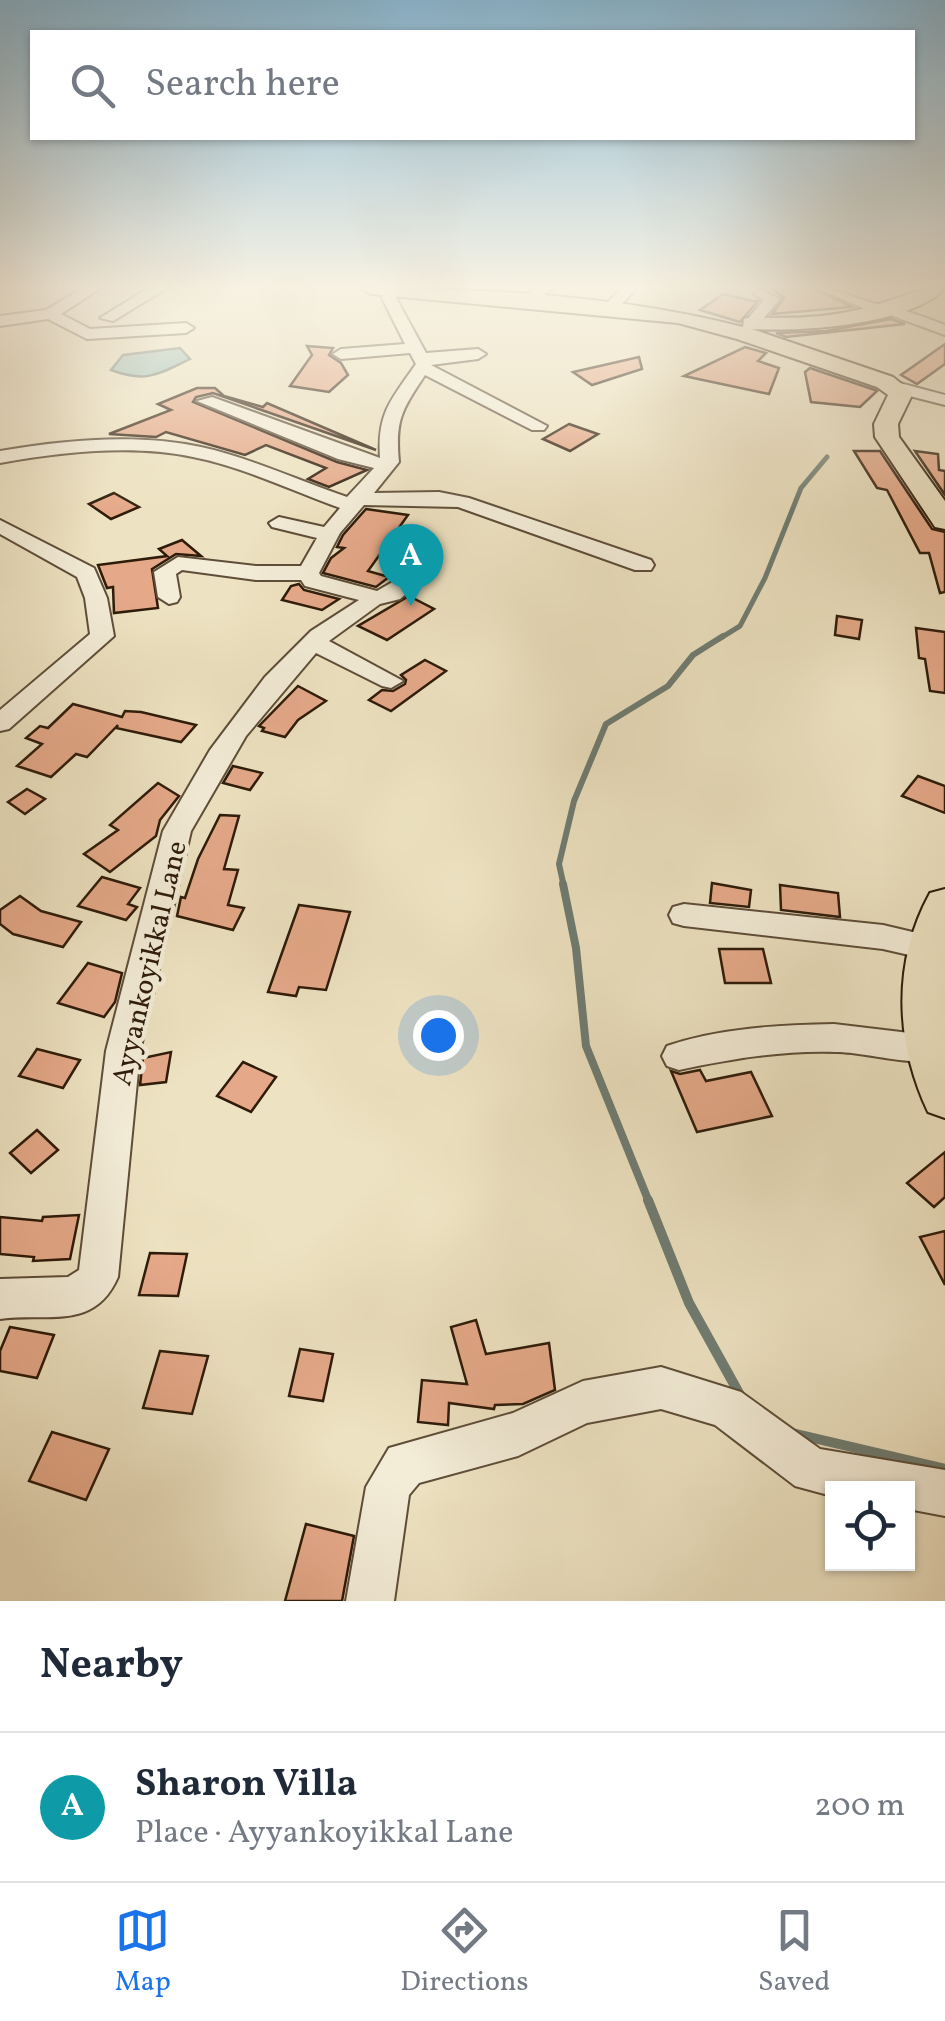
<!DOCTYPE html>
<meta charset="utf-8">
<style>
:root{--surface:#fff;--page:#f6f6f7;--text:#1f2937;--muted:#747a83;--line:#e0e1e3;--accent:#1a73e8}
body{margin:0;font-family:Vollkorn,serif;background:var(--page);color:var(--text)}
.controls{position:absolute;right:30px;bottom:30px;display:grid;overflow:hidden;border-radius:0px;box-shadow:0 2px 8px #0004}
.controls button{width:90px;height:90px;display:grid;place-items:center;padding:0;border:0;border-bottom:2px solid var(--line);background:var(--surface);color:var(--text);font:50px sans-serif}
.you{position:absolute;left:438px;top:1035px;width:35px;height:35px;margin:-25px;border:8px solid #fff;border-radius:50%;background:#1a73e8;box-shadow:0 0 0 15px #1a73e833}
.badge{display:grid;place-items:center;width:65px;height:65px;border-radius:50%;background:var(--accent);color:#fff;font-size:32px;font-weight:700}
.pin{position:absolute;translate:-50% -82px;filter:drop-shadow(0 2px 5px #0008)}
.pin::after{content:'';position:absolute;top:52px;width:35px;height:30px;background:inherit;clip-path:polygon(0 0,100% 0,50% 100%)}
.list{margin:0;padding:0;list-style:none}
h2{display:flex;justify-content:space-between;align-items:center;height:130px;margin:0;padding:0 40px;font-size:42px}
h2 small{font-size:32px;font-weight:400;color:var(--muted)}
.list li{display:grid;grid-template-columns:65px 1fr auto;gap:30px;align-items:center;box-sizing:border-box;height:150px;padding:0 40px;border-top:2px solid var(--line)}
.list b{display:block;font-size:38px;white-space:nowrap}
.list p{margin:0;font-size:32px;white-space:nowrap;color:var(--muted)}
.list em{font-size:32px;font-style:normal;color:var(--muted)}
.icon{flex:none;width:55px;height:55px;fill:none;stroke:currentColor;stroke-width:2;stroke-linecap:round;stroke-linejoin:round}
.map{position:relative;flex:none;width:945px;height:1601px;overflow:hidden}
.search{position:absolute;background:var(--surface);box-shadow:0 2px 8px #0004;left:30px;right:30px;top:30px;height:110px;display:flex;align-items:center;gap:25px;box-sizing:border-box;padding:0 35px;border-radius:0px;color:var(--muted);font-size:38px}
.sheet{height:280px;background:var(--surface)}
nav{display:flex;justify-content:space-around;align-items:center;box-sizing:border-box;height:140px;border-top:2px solid var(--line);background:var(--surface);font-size:28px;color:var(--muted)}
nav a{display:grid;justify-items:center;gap:5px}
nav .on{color:var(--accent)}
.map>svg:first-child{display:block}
.water{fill:#9abdb7;stroke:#6f7c72;stroke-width:2.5}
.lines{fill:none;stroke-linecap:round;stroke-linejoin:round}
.stream-far3{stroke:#6f7c72;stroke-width:5}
.stream-far2{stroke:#6f7c72;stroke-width:6}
.stream-far1{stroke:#6f7c72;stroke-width:8}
.stream{stroke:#6f7c72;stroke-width:10}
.building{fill:#e5a989;stroke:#2e1b0a;stroke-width:2.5}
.minor-casing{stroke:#5e4d38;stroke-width:4}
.major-casing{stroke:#2e1b0a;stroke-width:4}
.minor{fill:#f3ecd7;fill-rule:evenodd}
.major{fill:#ede2c1;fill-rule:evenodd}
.labels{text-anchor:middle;stroke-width:9;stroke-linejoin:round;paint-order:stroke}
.street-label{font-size:28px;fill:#2e1b0a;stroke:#f3ecd7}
</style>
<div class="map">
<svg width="945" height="1601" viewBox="0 0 945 1601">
<rect width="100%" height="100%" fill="#ede2c1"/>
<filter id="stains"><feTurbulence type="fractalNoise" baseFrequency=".002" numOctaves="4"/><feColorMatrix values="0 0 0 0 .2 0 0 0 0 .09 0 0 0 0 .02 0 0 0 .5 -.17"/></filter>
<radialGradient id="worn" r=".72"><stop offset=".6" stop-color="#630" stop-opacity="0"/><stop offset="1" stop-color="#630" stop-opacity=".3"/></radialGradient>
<path class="water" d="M180 348 190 359C157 375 146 383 111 370L123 355Z"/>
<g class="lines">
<polyline class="stream-far3" points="719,639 740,626 765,578 801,488 827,457"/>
<polyline class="stream-far2" points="564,887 559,864 574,801 606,724 668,686 693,655 723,636"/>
<polyline class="stream-far1" points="563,884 576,948 586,1046 649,1202"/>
<g class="stream">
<polyline points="648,1200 689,1303 740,1395"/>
<polyline points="792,1433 945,1469"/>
</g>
</g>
<g class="building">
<polygon points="771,288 813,288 852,307 772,314 784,298"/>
<polygon points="723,294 753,301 758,301 740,322 700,310"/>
<polygon points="891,319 905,324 786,337 776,333 826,331"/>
<polygon points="945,344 945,364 917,384 901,375"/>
<polygon points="307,346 333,348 329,355 341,363 348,375 329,392 290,386 312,355"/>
<polygon points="745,347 766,353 758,361 779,368 769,394 684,376"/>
<polygon points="639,357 642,369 592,385 573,372"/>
<polygon points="810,368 875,390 877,391 860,407 811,402 805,372"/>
<polygon points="197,388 215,388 224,396 263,407 267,403 376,450 213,393 196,397 193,402 337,462 367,470 329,487 308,479 326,468 266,445 245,455 166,432 156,437 109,434 171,410 158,404"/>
<polygon points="569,424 598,434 570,451 543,439"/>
<polygon points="854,451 880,451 932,529 945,532 945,592 940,593 929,553 920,553 887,490 877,488"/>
<polygon points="915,451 938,454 939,470 945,471 945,495"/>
<polygon points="114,493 139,507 111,519 89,504"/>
<polygon points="366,509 408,515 368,571 389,577 376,587 323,573 331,558 344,548 337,547 343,535"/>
<polygon points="182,540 201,556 176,554 152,569 158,608 114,613 113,587 107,588 98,565 167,556 159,549"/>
<polygon points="299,584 304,590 339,599 322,610 282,600 291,586"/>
<polygon points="409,596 434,609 387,640 358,626"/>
<polygon points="837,616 862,620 859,639 835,635"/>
<polygon points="916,628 945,632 945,693 930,691 925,659 919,658"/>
<polygon points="425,660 446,671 391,711 369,700 382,690 393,691 405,684 406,680 401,675"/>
<polygon points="298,686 326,701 298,720 285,737 262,731 264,728 259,726"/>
<polygon points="73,704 122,717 125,711 141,712 196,725 181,742 116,728 118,725 87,757 76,754 51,777 17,766 42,744 26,738 40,726 48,728"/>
<polygon points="233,766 262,773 250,790 223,783"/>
<polygon points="918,776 945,786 945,813 902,796"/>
<polygon points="158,783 179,796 160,820 156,836 110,872 84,854 118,830 110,825"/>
<polygon points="27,789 45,799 25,814 8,802"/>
<polygon points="220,815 239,816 224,869 238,870 228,905 244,908 233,930 177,916 181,897 185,898 198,859"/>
<polygon points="102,877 140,888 128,904 137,907 126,920 78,906"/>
<polygon points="712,883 751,890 749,907 710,903"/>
<polygon points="780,885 838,893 840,917 781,910"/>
<polygon points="20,896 41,911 81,922 63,947 13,934 0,924 0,910"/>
<polygon points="299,905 350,912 326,990 299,987 296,996 268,992"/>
<polygon points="719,949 763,949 771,983 725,983"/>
<polygon points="88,963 122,973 115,1002 104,1017 58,1003"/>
<polygon points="37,1049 80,1060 63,1088 19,1076"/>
<polygon points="171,1052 166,1082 140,1085 143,1058"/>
<polygon points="243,1062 276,1077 251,1112 217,1096"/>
<polygon points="700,1070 706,1081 751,1072 772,1116 697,1132 671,1071 680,1074"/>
<polygon points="37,1130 58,1150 31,1173 10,1153"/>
<polygon points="945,1152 945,1197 934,1207 907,1183"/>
<polygon points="79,1215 70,1259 33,1261 34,1257 0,1254 0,1217 42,1221 43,1217"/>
<polygon points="945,1231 945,1285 920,1237"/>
<polygon points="150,1253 187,1254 178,1296 139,1295"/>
<polygon points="476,1320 486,1354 549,1343 555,1390 523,1404 495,1405 494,1409 449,1403 448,1425 418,1422 422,1380 467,1384 451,1327"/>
<polygon points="10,1327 54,1335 37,1378 0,1371 0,1351"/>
<polygon points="300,1349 333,1354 323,1401 289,1396"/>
<polygon points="160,1351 208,1356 192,1414 143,1408"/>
<polygon points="52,1432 109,1449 86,1500 29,1481"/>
<polygon points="306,1524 354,1536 342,1601 285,1601"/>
</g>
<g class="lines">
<defs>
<g id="minor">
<polygon points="83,288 101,288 61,314 90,329 186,323 194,328 186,333 87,339 48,319 0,326 0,316 46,310"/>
<polygon points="149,288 167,288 113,321 100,318"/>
<path d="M385 288 398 290 396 298 426 353 478 349 486 354 478 359 431 365 547 426 544 430H532L425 375C402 410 395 419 399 462L374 493 439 492 469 498 651 560 654 565 651 570H635L458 507 364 505 340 533 319 573 321 576 377 591 420 566 431 573 400 599 380 604 329 641 403 681 391 688 382 686 316 653 246 736 191 831 140 1051 118 1277C94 1332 47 1312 0 1319V1279L68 1277 79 1270 106 1051 163 831 210 750 265 677 311 631 359 600 305 586 301 580H256L182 570 176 574 180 597 177 602 169 604 158 597 154 572 178 557 256 566H301L317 538 272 527 269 523 279 517 324 527 340 508C292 491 244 467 193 457 133 444 60 452 0 463V451C63 440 138 433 201 447 251 458 299 481 347 497L374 468 338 459 197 401 212 397 380 458C377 413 391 400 416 364L410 353 341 359 333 354 341 349 405 344 382 298Z"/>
<polygon points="536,288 552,288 532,306 522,306 522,300"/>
<polygon points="622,288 637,288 612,314 602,314 602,308"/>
<path d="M817 288C840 288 855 300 878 304 900 308 922 316 945 325V335L885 313H875Z"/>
<polygon points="761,290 780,299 757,326 747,326 744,323 764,300 754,294"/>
<polygon points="896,382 945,395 945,405 890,391 890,383"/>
<polygon points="0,520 94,568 107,598 114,636 9,729 0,731 0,710 90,634 85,598 77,577 0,534"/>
<polygon points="684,904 883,925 942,939 945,951 942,957 931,960 883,949 684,926 673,923 669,915 673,907"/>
<path d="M834 1024 926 1035 938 1039 943 1049 938 1059C914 1067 865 1052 836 1052 783 1050 731 1059 679 1070L667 1066 662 1056 667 1046C719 1028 779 1025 834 1024Z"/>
<polygon points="661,1367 741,1392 820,1449 945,1470 945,1516 908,1509 908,1488 832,1488 832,1496 795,1486 715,1425 661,1409 587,1423 518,1456 419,1483 409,1495 394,1601 346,1601 366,1487 389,1448 513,1413 583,1381"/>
</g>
<g id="major">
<path d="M361 288C486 288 623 296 743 327L744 319 751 317C788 319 825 318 861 309 891 302 915 288 945 288 911 325 801 332 752 329L893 377 913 393 898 424 899 437 945 501V529L935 527 875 437 874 424 888 395 877 387 737 339 678 323 371 294Z"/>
<path d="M945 889V1118L928 1112C895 1042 892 962 930 893Z"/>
</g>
</defs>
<use href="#minor" class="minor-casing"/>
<use href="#major" class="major-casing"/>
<use href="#minor" class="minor"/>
<use href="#major" class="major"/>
</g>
<linearGradient id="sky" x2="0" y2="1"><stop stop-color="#89b8d4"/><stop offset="0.56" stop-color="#f7f2e3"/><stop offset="1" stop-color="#f7f2e3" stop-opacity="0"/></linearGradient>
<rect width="945" height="512" fill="url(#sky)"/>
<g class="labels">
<g class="street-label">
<text transform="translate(148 963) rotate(-77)" y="10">Ayyankoyikkal Lane</text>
</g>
</g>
<rect width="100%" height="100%" filter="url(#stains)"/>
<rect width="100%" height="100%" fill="url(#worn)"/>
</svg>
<div class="controls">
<button><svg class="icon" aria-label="locate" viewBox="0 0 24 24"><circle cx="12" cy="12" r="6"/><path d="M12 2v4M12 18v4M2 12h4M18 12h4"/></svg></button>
</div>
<div class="you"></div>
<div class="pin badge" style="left:411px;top:606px;background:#0f9aa8">A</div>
<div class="search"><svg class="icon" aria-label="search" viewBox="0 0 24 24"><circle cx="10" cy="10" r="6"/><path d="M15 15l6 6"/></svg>Search here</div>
</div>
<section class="sheet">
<h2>Nearby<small></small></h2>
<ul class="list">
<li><span class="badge" style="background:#0f9aa8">A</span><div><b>Sharon Villa</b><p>Place · Ayyankoyikkal Lane</p></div><em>200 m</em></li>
</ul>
</section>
<nav>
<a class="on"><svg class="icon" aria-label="map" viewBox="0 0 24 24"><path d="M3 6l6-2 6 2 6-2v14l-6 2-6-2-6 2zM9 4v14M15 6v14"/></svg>Map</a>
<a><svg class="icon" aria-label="directions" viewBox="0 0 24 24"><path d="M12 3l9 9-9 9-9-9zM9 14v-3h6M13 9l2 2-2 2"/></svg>Directions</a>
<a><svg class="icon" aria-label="saved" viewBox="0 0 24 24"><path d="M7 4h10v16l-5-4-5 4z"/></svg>Saved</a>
</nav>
